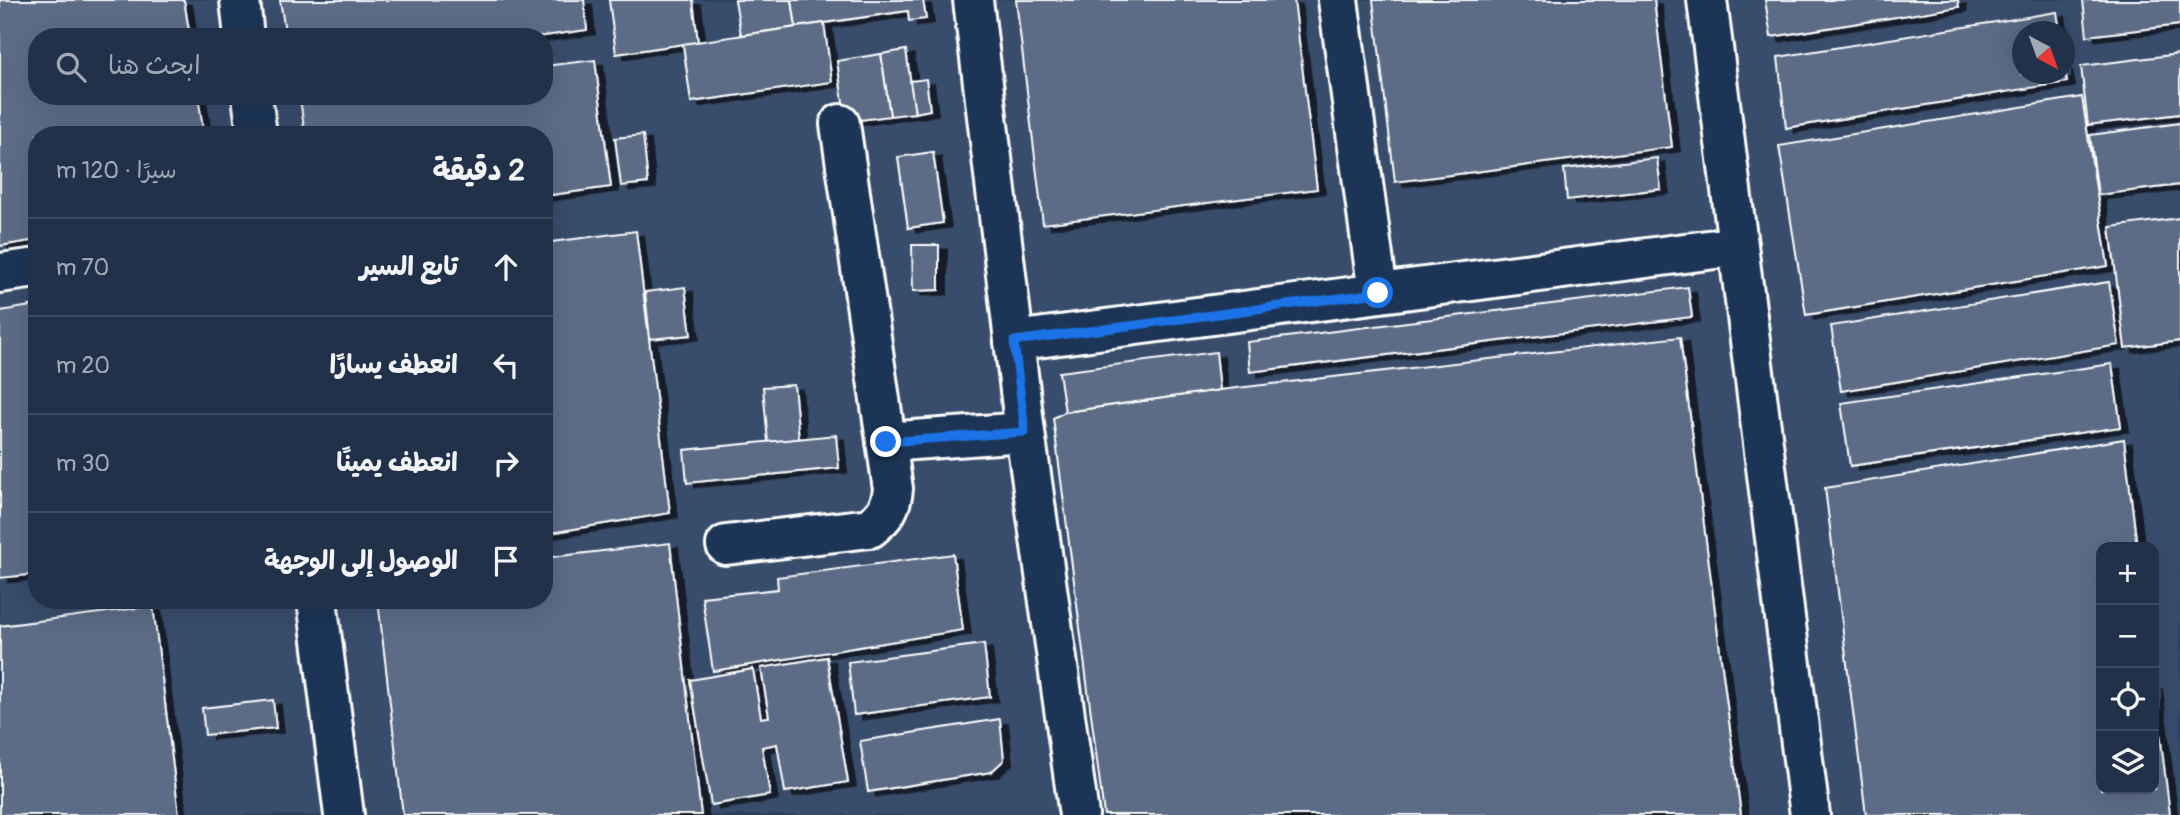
<!DOCTYPE html>
<html lang="ar">
<meta charset="utf-8">
<style>
:root{--surface:#203149;--page:#283950;--text:#f1f3f6;--muted:#a2a9b4;--line:#3d4c61}
body{margin:0;font-family:Pangolin,"Playpen Sans Arabic",sans-serif;background:var(--page);color:var(--text);direction:rtl}
.controls{position:absolute;right:21px;bottom:21px;display:grid;overflow:hidden;border-radius:14px;box-shadow:0 7px 28px #0002}
.controls button{width:63px;height:63px;display:grid;place-items:center;padding:0;border:0;border-bottom:2px solid var(--line);background:var(--surface);color:var(--text);font:35px sans-serif}
.compass{position:absolute;left:2012px;top:21px;width:63px;height:63px;border-radius:50%;background:var(--surface);box-shadow:0 7px 28px #0002;rotate:139deg}
.stop{position:absolute;width:21px;height:21px;margin:-16px;border:5px solid #1a73e8;border-radius:50%;background:#fff}
.stop.end{background:#1a73e8;border-color:#fff;box-shadow:0 2px 7px #0008}
.list{margin:0;padding:0;list-style:none}
h2{display:flex;justify-content:space-between;align-items:center;height:91px;margin:0;padding:0 28px;font-size:30px}
h2 small{font-size:23px;font-weight:400;color:var(--muted)}
.list li{display:grid;grid-template-columns:46px 1fr auto;gap:21px;align-items:center;box-sizing:border-box;height:98px;padding:0 28px;border-top:2px solid var(--line)}
.list b{display:block;font-size:26px;white-space:nowrap}
.list em{font-size:23px;font-style:normal;color:var(--muted)}
.icon{flex:none;width:38px;height:38px;fill:none;stroke:currentColor;stroke-width:2;stroke-linecap:round;stroke-linejoin:round}
.map{position:relative;flex:none;width:2180px;height:815px;overflow:hidden;direction:ltr}
.search{position:absolute;background:var(--surface);box-shadow:0 7px 28px #0002;left:28px;top:28px;width:525px;height:77px;display:flex;align-items:center;gap:18px;box-sizing:border-box;padding:0 24px;border-radius:28px;color:var(--muted);font-size:26px}
.panel{position:absolute;background:var(--surface);box-shadow:0 7px 28px #0002;left:28px;top:126px;width:525px;height:483px;border-radius:28px;direction:rtl}
.map>svg:first-child{display:block}
.built{fill:#394e6c;fill-rule:evenodd}
.building{fill:#5b6c86;stroke:#fff;stroke-width:2;filter:url(#shadow)}
.lines{fill:none;stroke-linecap:round;stroke-linejoin:round}
.minor-casing{stroke:#fff;stroke-width:44}
.minor{stroke:#1d3557;stroke-width:38}
.route{stroke:#1a73e8;stroke-width:9}
</style>
<div class="map">
<svg width="2180" height="815" viewBox="0 0 2180 815">
<defs>
<filter id="shadow"><feDropShadow dx="8" dy="4.5" stdDeviation="0" flood-color="#0009"/></filter>
</defs>
<rect width="100%" height="100%" fill="#2a4161"/>
<filter id="ink" filterUnits="userSpaceOnUse"><feTurbulence type="fractalNoise" baseFrequency=".0143" numOctaves="2"/><feDisplacementMap in="SourceGraphic" scale="14" xChannelSelector="R" yChannelSelector="G"/><feConvolveMatrix kernelMatrix="1 2 1 2 8 2 1 2 1" color-interpolation-filters="sRGB"/></filter>
<g filter="url(#ink)">
<path class="built" d="M0 0H2180V815H0ZM2022 32H2064V74H2022ZM37 37H544V96H37ZM37 135H544V600H37ZM2101 547H2154V789H2101Z"/>
<g class="building">
<polygon points="0,0 184,0 190,37 37,37 37,96 198,96 204,135 37,135 37,240 0,246"/>
<polygon points="280,0 584,0 587,30 537,37 286,37"/>
<polygon points="609,0 693,0 698,42 616,54"/>
<polygon points="735,0 792,0 796,27 741,35"/>
<polygon points="792,0 923,0 926,19 909,21 908,11 796,27"/>
<polygon points="1016,0 1294,0 1317,189 1043,224"/>
<polygon points="1373,0 1654,0 1672,147 1395,182"/>
<polygon points="1765,0 1958,0 1959,7 1771,37"/>
<polygon points="2083,0 2180,0 2180,25 2087,36"/>
<polygon points="2057,12 2060,32 2022,32 2022,74 2064,74 2064,65 2067,82 1786,128 1778,57"/>
<polygon points="824,23 832,82 691,102 683,44"/>
<polygon points="906,50 915,113 890,116 881,54"/>
<polygon points="881,54 890,116 846,122 837,61"/>
<polygon points="2180,54 2180,114 2088,125 2081,66"/>
<polygon points="595,60 611,187 544,196 544,135 305,135 300,98 316,96 544,96 544,66"/>
<polygon points="926,79 930,110 915,113 910,81"/>
<polygon points="2082,97 2108,266 1806,315 1779,146"/>
<polygon points="2180,123 2180,185 2098,195 2090,135"/>
<polygon points="643,135 648,183 621,186 615,138"/>
<polygon points="933,152 943,223 908,228 898,157"/>
<polygon points="1657,158 1661,189 1567,200 1564,169"/>
<polygon points="2180,218 2180,341 2125,348 2110,227"/>
<polygon points="636,231 670,513 544,534 544,243"/>
<polygon points="912,245 939,245 939,290 913,291"/>
<polygon points="2109,282 2119,345 1841,391 1831,326"/>
<polygon points="685,287 691,335 650,339 645,292"/>
<polygon points="1688,287 1692,317 1250,372 1247,342"/>
<polygon points="37,305 37,574 0,578 0,311"/>
<polygon points="1680,337 1741,815 1104,815 1053,418 1065,412 1220,390"/>
<polygon points="1216,352 1220,390 1065,412 1059,372"/>
<polygon points="2112,364 2121,427 1850,466 1841,403"/>
<polygon points="794,385 799,439 768,442 763,387"/>
<polygon points="836,435 839,468 687,483 684,450"/>
<polygon points="2124,439 2137,547 2101,547 2101,789 2154,789 2154,684 2170,815 1866,815 1825,488"/>
<polygon points="670,543 701,815 403,815 378,600 544,600 544,558"/>
<polygon points="953,554 963,630 713,671 702,597 778,589 777,577"/>
<polygon points="153,606 179,815 0,815 0,626"/>
<polygon points="984,644 990,697 854,715 848,662"/>
<polygon points="827,657 848,782 785,792 777,744 762,747 770,795 711,805 690,680 753,669 761,718 769,717 761,668"/>
<polygon points="273,700 276,728 205,735 202,708"/>
<polygon points="1000,719 1004,760 991,772 868,792 860,741"/>
</g>
<g class="lines">
<defs>
<g id="minor">
<polyline points="240,0 244,37"/>
<polyline points="973,0 1025,432 1079,815"/>
<polyline points="1338,0 1378,293"/>
<polyline points="1707,0 1810,815"/>
<polyline points="252,96 257,135"/>
<polyline points="0,273 37,268"/>
<polyline points="1014,341 1738,246"/>
<polyline points="886,442 1025,432"/>
<path d="M726 545 870 528C885 516 891 508 893 489L840 124"/>
<polyline points="317,600 344,815"/>
</g>
</defs>
<use href="#minor" class="minor-casing"/>
<use href="#minor" class="minor"/>
</g>
</g>
<g class="lines" filter="url(#ink)">
<polyline class="route" points="886,442 1025,432 1014,341 1378,293"/>
</g>
</svg>
<div class="controls">
<button>+</button>
<button>−</button>
<button><svg class="icon" aria-label="locate" viewBox="0 0 24 24"><circle cx="12" cy="12" r="6"/><path d="M12 2v4M12 18v4M2 12h4M18 12h4"/></svg></button>
<button><svg class="icon" aria-label="layers" viewBox="0 0 24 24"><path d="M12 4l9 5-9 5-9-5zM3 14l9 5 9-5"/></svg></button>
</div>
<svg class="compass" viewBox="-18 -18 36 36"><path d="M0-13l5 13h-10z" fill="#e53935"/><path d="M0 13l5-13h-10z" fill="#a2a9b4"/></svg>
<div class="stop" style="left:1378px;top:293px"></div>
<div class="stop end" style="left:886px;top:442px"></div>
<div class="search"><svg class="icon" aria-label="search" viewBox="0 0 24 24"><circle cx="10" cy="10" r="6"/><path d="M15 15l6 6"/></svg>ابحث هنا</div>
<section class="panel">
<h2>2 دقيقة<small>سيرًا · 120 m</small></h2>
<ul class="list">
<li><svg class="icon" aria-label="ahead" viewBox="0 0 24 24"><path d="M12 20V5M6 11l6-6 6 6"/></svg><div><b>تابع السير</b></div><em>70 m</em></li>
<li><svg class="icon" aria-label="left" viewBox="0 0 24 24"><path d="M17 20v-9H6M10 6l-5 5 5 5"/></svg><div><b>انعطف يسارًا</b></div><em>20 m</em></li>
<li><svg class="icon" aria-label="right" viewBox="0 0 24 24"><path d="M7 20v-9h11M14 6l5 5-5 5"/></svg><div><b>انعطف يمينًا</b></div><em>30 m</em></li>
<li><svg class="icon" aria-label="arrive" viewBox="0 0 24 24"><path d="M6 21V4h12l-3 4 3 4H6"/></svg><div><b>الوصول إلى الوجهة</b></div></li>
</ul>
</section>
</div>
